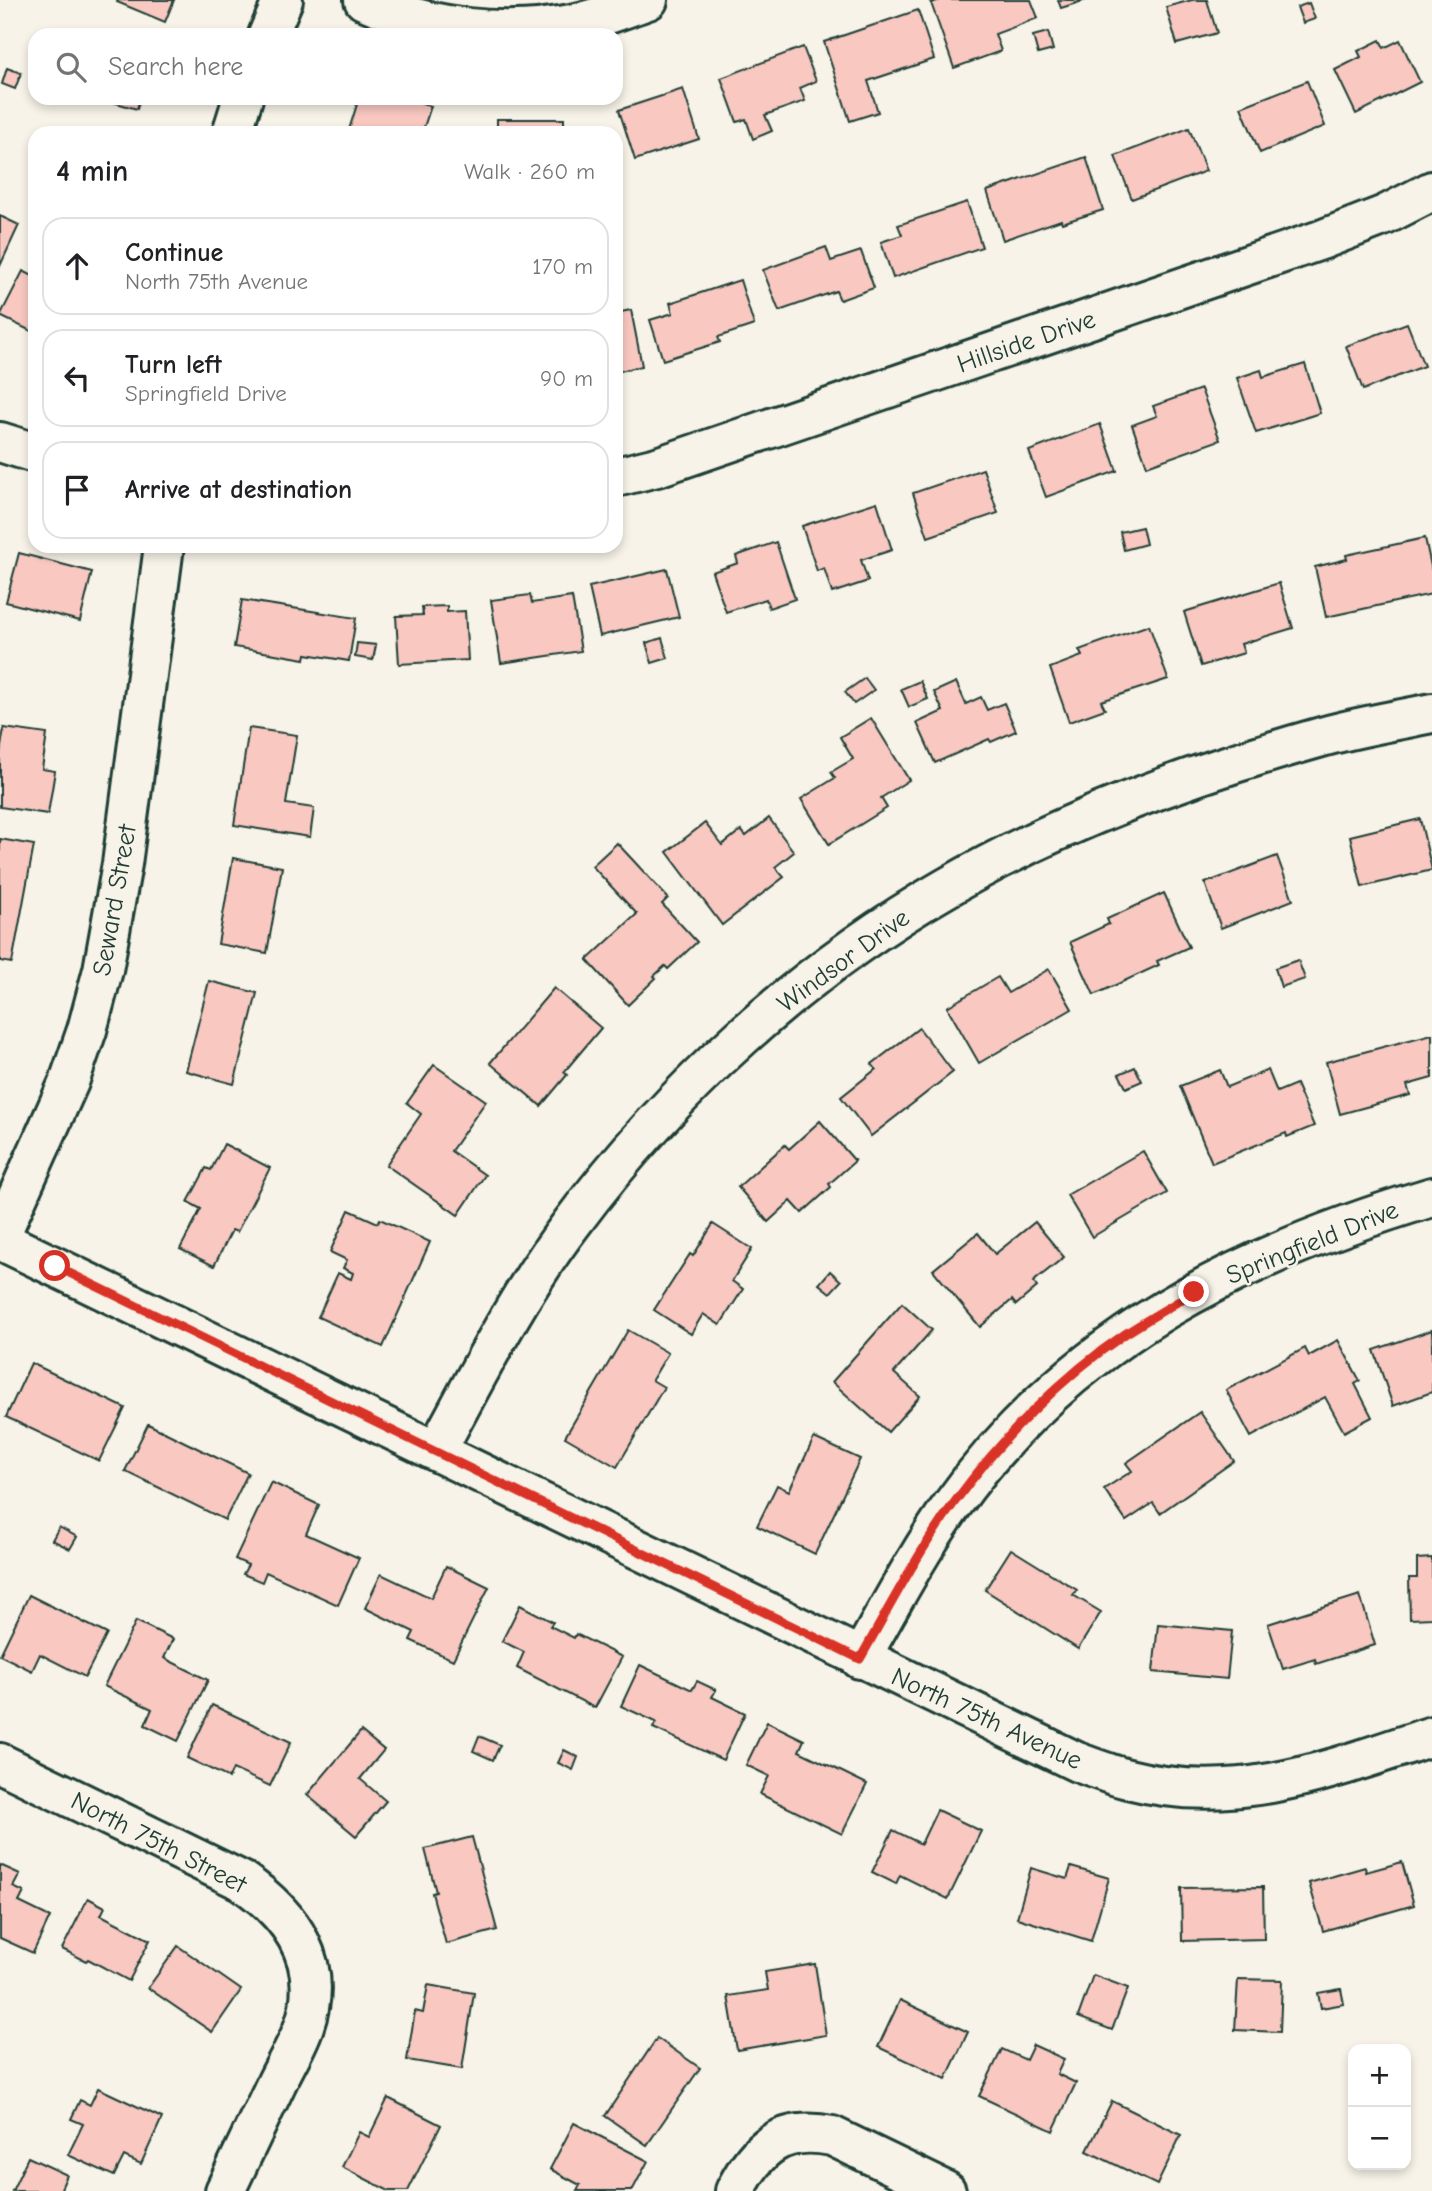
<!DOCTYPE html>
<meta charset="utf-8">
<style>
:root{--surface:#fff;--page:#f2f2f2;--text:#202124;--muted:#757577;--line:#e0e0e0}
body{margin:0;font-family:"Comic Neue",sans-serif;background:var(--page);color:var(--text)}
.controls{position:absolute;right:21px;bottom:21px;display:grid;overflow:hidden;border-radius:14px;box-shadow:0 4px 10px #0003}
.controls button{width:63px;height:63px;display:grid;place-items:center;padding:0;border:0;border-bottom:2px solid var(--line);background:var(--surface);color:var(--text);font:35px sans-serif}
.stop{position:absolute;width:21px;height:21px;margin:-16px;border:5px solid #d93025;border-radius:50%;background:#fff}
.stop.end{background:#d93025;border-color:#fff;box-shadow:0 2px 7px #0008}
.list{margin:0;padding:0;list-style:none}
h2{display:flex;justify-content:space-between;align-items:center;height:91px;margin:0;padding:0 28px;font-size:30px}
h2 small{font-size:23px;font-weight:400;color:var(--muted)}
.list li{display:grid;grid-template-columns:46px 1fr auto;gap:21px;align-items:center;box-sizing:border-box;height:98px;margin:0 14px 14px;padding:0 14px;border:2px solid var(--line);border-radius:21px}
.list b{display:block;font-size:26px;white-space:nowrap}
.list p{margin:0;font-size:23px;white-space:nowrap;color:var(--muted)}
.list em{font-size:23px;font-style:normal;color:var(--muted)}
.icon{flex:none;width:38px;height:38px;fill:none;stroke:currentColor;stroke-width:2;stroke-linecap:round;stroke-linejoin:round}
.map{position:relative;flex:none;width:1432px;height:2191px;overflow:hidden}
.search{position:absolute;background:var(--surface);box-shadow:0 4px 10px #0003;left:28px;top:28px;width:595px;height:77px;display:flex;align-items:center;gap:18px;box-sizing:border-box;padding:0 24px;border-radius:21px;color:var(--muted);font-size:26px}
.panel{position:absolute;background:var(--surface);box-shadow:0 4px 10px #0003;left:28px;top:126px;width:595px;height:427px;border-radius:21px}
.map>svg:first-child{display:block}
.building{fill:#f8c8c1;stroke:#1f3d34;stroke-width:2}
.lines{fill:none;stroke-linecap:round;stroke-linejoin:round}
.minor-casing{stroke:#1f3d34;stroke-width:44}
.tertiary-casing{stroke:#1f3d34;stroke-width:44}
.minor{stroke:#f7f3e8;stroke-width:38}
.tertiary{stroke:#f7f3e8;stroke-width:38}
.route{stroke:#d93025;stroke-width:9}
.labels{text-anchor:middle;stroke-width:5;stroke-linejoin:round;paint-order:stroke}
.street-label{font-size:26px;fill:#1f3d34;stroke:#f7f3e8}
</style>
<div class="map">
<svg width="1432" height="2191" viewBox="0 0 1432 2191">
<rect width="100%" height="100%" fill="#f7f3e8"/>
<filter id="ink" filterUnits="userSpaceOnUse"><feTurbulence type="fractalNoise" baseFrequency=".0143" numOctaves="2"/><feDisplacementMap in="SourceGraphic" scale="14" xChannelSelector="R" yChannelSelector="G"/><feConvolveMatrix kernelMatrix="1 2 1 2 8 2 1 2 1" color-interpolation-filters="sRGB"/></filter>
<g filter="url(#ink)">
<g class="building">
<polygon points="118,0 174,0 165,22 117,2"/>
<polygon points="940,0 1031,0 1038,18 995,34 1001,51 954,68 931,3"/>
<polygon points="1058,0 1086,0 1061,8"/>
<polygon points="1192,0 1207,0 1217,33 1177,44 1166,7"/>
<polygon points="1309,3 1315,19 1303,23 1297,7"/>
<polygon points="918,10 934,59 868,81 878,112 850,121 824,42"/>
<polygon points="1048,32 1053,50 1038,54 1033,36"/>
<polygon points="1380,40 1384,48 1400,40 1420,82 1356,114 1335,70 1361,57 1358,51"/>
<polygon points="803,47 816,81 800,88 805,101 765,115 772,131 753,139 746,119 737,122 721,78"/>
<polygon points="7,68 21,73 15,89 2,84"/>
<polygon points="1307,81 1325,126 1260,153 1241,107"/>
<polygon points="683,89 699,139 635,160 619,110"/>
<polygon points="99,98 140,98 137,109"/>
<polygon points="359,98 408,98 431,106 422,133 348,133"/>
<rect x="497" y="119" width="67" height="14"/>
<polygon points="1189,128 1206,171 1132,199 1115,156"/>
<polygon points="1086,157 1103,210 1062,223 1061,220 1003,240 987,191"/>
<polygon points="967,202 982,247 893,278 881,242 902,235 898,225"/>
<polygon points="0,216 19,225 0,266"/>
<polygon points="826,247 831,261 861,251 874,288 840,300 836,291 779,311 763,270"/>
<polygon points="23,271 35,277 35,333 0,316"/>
<polygon points="740,280 754,325 718,337 720,342 663,360 650,320 673,313 670,303"/>
<polygon points="631,310 642,366 616,372 616,313"/>
<polygon points="1407,323 1424,366 1363,390 1346,346"/>
<polygon points="1305,364 1320,413 1256,433 1237,378 1261,370 1263,377"/>
<polygon points="1201,389 1220,440 1147,466 1132,425 1157,416 1153,406"/>
<polygon points="1100,424 1117,471 1046,497 1029,451"/>
<polygon points="983,469 998,513 928,537 913,493"/>
<polygon points="877,502 892,550 861,560 868,581 832,593 824,568 817,571 802,526"/>
<polygon points="1142,527 1146,544 1124,550 1120,532"/>
<polygon points="1425,538 1432,571 1432,594 1326,617 1315,567 1347,559 1346,555"/>
<polygon points="776,542 795,599 769,608 766,599 726,612 712,572 738,563 736,556"/>
<polygon points="19,553 92,572 80,621 6,602"/>
<polygon points="667,569 679,617 600,636 589,587"/>
<polygon points="1279,583 1293,628 1241,644 1244,653 1201,666 1184,612"/>
<polygon points="530,595 532,603 572,597 581,651 501,663 491,600"/>
<polygon points="242,600 356,618 349,661 306,654 305,659 234,647"/>
<polygon points="447,606 447,612 465,611 468,660 399,664 396,616 423,615 422,607"/>
<polygon points="1149,625 1168,679 1101,701 1105,709 1069,722 1050,668 1082,656 1079,650"/>
<polygon points="662,638 668,658 652,663 646,643"/>
<polygon points="357,643 376,645 373,660 355,657"/>
<polygon points="865,678 874,690 854,704 845,692"/>
<polygon points="920,681 928,699 909,707 901,689"/>
<polygon points="956,682 966,704 981,697 987,710 1004,703 1016,731 991,742 989,739 935,763 917,723 943,711 934,692"/>
<polygon points="871,718 909,780 881,798 887,808 829,844 801,799 835,778 831,772 853,759 840,737"/>
<polygon points="4,728 47,734 42,769 55,771 48,814 0,807 0,753"/>
<polygon points="249,728 297,735 286,804 314,808 310,837 234,825"/>
<polygon points="769,818 794,852 775,867 784,877 722,925 667,852 705,823 722,845 741,830 746,836"/>
<polygon points="1420,819 1432,870 1362,887 1350,836"/>
<polygon points="0,839 34,845 12,963 0,961"/>
<polygon points="617,843 668,898 662,904 697,942 668,969 665,966 654,976 656,978 628,1005 587,960 637,914 592,866"/>
<polygon points="1277,856 1293,900 1221,928 1205,883"/>
<polygon points="233,858 282,867 267,953 218,944"/>
<polygon points="1164,893 1189,947 1157,961 1159,965 1094,995 1070,942 1109,924 1107,919"/>
<polygon points="1298,960 1305,979 1281,987 1275,968"/>
<polygon points="1049,969 1072,1009 979,1063 947,1007 998,977 1008,993"/>
<polygon points="209,981 257,993 234,1084 186,1071"/>
<polygon points="554,988 601,1028 564,1072 567,1075 541,1106 490,1063"/>
<polygon points="919,1028 953,1072 871,1136 841,1097 876,1069 872,1064"/>
<polygon points="1432,1034 1432,1078 1407,1085 1410,1095 1340,1114 1326,1062"/>
<polygon points="434,1065 486,1101 451,1151 485,1175 458,1215 386,1165 421,1114 407,1103"/>
<polygon points="1135,1067 1142,1081 1126,1088 1119,1074"/>
<polygon points="1220,1070 1227,1087 1268,1070 1277,1092 1296,1084 1314,1126 1287,1137 1286,1133 1212,1163 1180,1086"/>
<polygon points="820,1121 855,1161 829,1184 831,1187 802,1213 791,1201 768,1222 738,1187 785,1145 789,1149"/>
<polygon points="224,1144 270,1168 237,1232 232,1230 214,1266 180,1249 201,1209 188,1202 206,1168 211,1170"/>
<polygon points="1143,1151 1167,1193 1092,1237 1067,1195"/>
<polygon points="349,1210 378,1223 380,1219 430,1242 383,1347 318,1317 338,1273 351,1279 353,1273 343,1268 347,1260 330,1252"/>
<polygon points="1035,1222 1064,1257 1033,1282 1037,1287 1016,1305 1012,1300 980,1327 933,1270 978,1233 995,1254"/>
<polygon points="713,1224 752,1249 732,1281 743,1289 720,1325 703,1314 691,1334 654,1310 690,1254 693,1256"/>
<polygon points="830,1271 841,1281 830,1293 819,1284"/>
<polygon points="902,1303 932,1330 894,1373 920,1396 888,1432 832,1382"/>
<polygon points="628,1330 668,1353 652,1380 664,1387 617,1467 565,1437"/>
<polygon points="1432,1330 1432,1392 1393,1406 1374,1350"/>
<polygon points="1338,1340 1360,1381 1355,1384 1372,1417 1344,1432 1325,1397 1251,1437 1226,1390 1305,1348 1309,1356"/>
<polygon points="31,1363 125,1408 99,1461 6,1417"/>
<polygon points="1200,1412 1234,1461 1160,1513 1153,1503 1126,1521 1104,1489 1132,1471 1126,1463"/>
<polygon points="148,1424 248,1473 225,1520 125,1471"/>
<polygon points="814,1438 860,1459 815,1554 757,1526 777,1485 789,1491"/>
<polygon points="271,1482 319,1505 306,1534 359,1558 338,1605 266,1572 262,1582 243,1574 248,1565 235,1559"/>
<polygon points="59,1527 77,1537 70,1549 52,1540"/>
<polygon points="1011,1549 1077,1590 1073,1595 1101,1612 1078,1649 985,1590"/>
<polygon points="1432,1558 1432,1618 1410,1619 1409,1578 1417,1578 1417,1559"/>
<polygon points="446,1566 489,1587 453,1660 410,1640 414,1632 365,1608 381,1574 431,1598"/>
<polygon points="29,1595 107,1634 85,1677 40,1654 32,1671 0,1655"/>
<polygon points="1360,1595 1375,1645 1316,1664 1315,1659 1283,1669 1268,1624"/>
<polygon points="520,1605 553,1622 550,1626 574,1638 576,1634 622,1657 595,1708 517,1668 524,1652 502,1641"/>
<polygon points="136,1621 173,1639 164,1658 208,1680 178,1741 145,1725 152,1709 104,1686"/>
<polygon points="1158,1624 1232,1631 1227,1679 1153,1672"/>
<polygon points="640,1665 692,1690 697,1681 716,1690 712,1697 745,1713 723,1760 653,1728 656,1722 621,1706"/>
<polygon points="212,1705 291,1742 270,1786 233,1769 229,1778 187,1758"/>
<polygon points="767,1722 804,1740 799,1751 867,1784 842,1834 760,1794 769,1776 746,1765"/>
<polygon points="361,1731 384,1750 360,1779 386,1801 356,1836 307,1795"/>
<polygon points="479,1736 500,1745 493,1760 473,1751"/>
<polygon points="564,1750 578,1757 573,1770 558,1763"/>
<polygon points="937,1810 981,1831 948,1899 900,1875 896,1884 872,1872 893,1830 921,1844"/>
<polygon points="472,1837 497,1930 446,1944 432,1893 436,1892 425,1849"/>
<polygon points="1402,1862 1414,1905 1323,1931 1309,1883 1365,1867 1366,1872"/>
<polygon points="0,1865 20,1874 13,1887 24,1892 19,1902 50,1917 33,1953 0,1938"/>
<polygon points="1071,1867 1109,1878 1091,1941 1017,1918 1031,1868 1067,1879"/>
<polygon points="1263,1887 1264,1939 1182,1941 1181,1888"/>
<polygon points="88,1898 105,1907 101,1915 150,1940 129,1981 88,1959 86,1961 62,1949"/>
<polygon points="178,1946 241,1990 212,2032 148,1988"/>
<polygon points="815,1964 826,2035 737,2050 728,1996 768,1990 765,1972"/>
<polygon points="1093,1975 1128,1988 1112,2030 1078,2017"/>
<polygon points="1238,1979 1282,1980 1280,2032 1235,2030"/>
<polygon points="428,1985 474,1993 462,2069 407,2060 415,2011 423,2013"/>
<polygon points="1341,1989 1344,2004 1321,2008 1318,1993"/>
<polygon points="900,2000 968,2032 946,2079 878,2047"/>
<polygon points="657,2038 700,2068 647,2145 605,2116"/>
<polygon points="1033,2045 1064,2059 1057,2074 1076,2083 1053,2131 979,2096 1002,2049 1026,2060"/>
<polygon points="98,2088 162,2118 141,2164 124,2156 114,2176 68,2155 83,2124 71,2119 80,2100 90,2105"/>
<polygon points="388,2098 441,2125 408,2191 389,2191 342,2167 359,2132 369,2137"/>
<polygon points="1112,2101 1181,2135 1157,2185 1087,2151"/>
<polygon points="574,2123 648,2161 632,2191 577,2191 580,2185 550,2169"/>
<polygon points="28,2157 67,2175 60,2191 12,2191"/>
</g>
<g class="lines">
<defs>
<g id="minor">
<path d="M364 0C430 29 505 38 576 23 601 18 624 8 648 0"/>
<polyline points="268,35 283,0"/>
<polyline points="232,133 243,98"/>
<polyline points="0,1236 69,1082 87,1030 103,970 122,864 164,546"/>
<path d="M0 1240 1077 1762C1094 1768 1111 1775 1128 1779 1237 1807 1330 1770 1432 1736"/>
<path d="M436 1451C478 1374 518 1294 572 1223 670 1091 803 970 946 888 1061 821 1190 774 1318 738 1355 727 1394 721 1432 713"/>
<path d="M860 1659C890 1606 918 1553 953 1504 1072 1337 1242 1254 1432 1197"/>
<path d="M0 1763 242 1881C292 1915 326 1963 304 2026 297 2046 285 2065 276 2084 259 2120 242 2155 225 2191"/>
<path d="M735 2191C757 2147 781 2126 832 2136L946 2191"/>
</g>
<g id="tertiary">
<polyline points="0,442 35,453"/>
<polyline points="616,477 657,467 1321,240 1385,215 1432,191"/>
</g>
</defs>
<use href="#minor" class="minor-casing"/>
<use href="#tertiary" class="tertiary-casing"/>
<use href="#minor" class="minor"/>
<use href="#tertiary" class="tertiary"/>
</g>
</g>
<g class="lines" filter="url(#ink)">
<path class="route" d="M55 1266 860 1659C890 1606 918 1552 954 1503 1000 1440 1061 1377 1125 1334 1148 1319 1171 1306 1194 1292"/>
</g>
<g class="labels">
<g class="street-label">
<text transform="translate(1026 341) rotate(-19)" y="9">Hillside Drive</text>
<text transform="translate(114 900) rotate(-80)" y="9">Seward Street</text>
<text transform="translate(843 960) rotate(-36)" y="9">Windsor Drive</text>
<text transform="translate(1312 1242) rotate(-22)" y="9">Springfield Drive</text>
<text transform="translate(987 1718) rotate(25)" y="9">North 75th Avenue</text>
<text transform="translate(159 1842) rotate(27)" y="9">North 75th Street</text>
</g>
</g>
</svg>
<div class="controls">
<button>+</button>
<button>−</button>
</div>
<div class="stop" style="left:55px;top:1266px"></div>
<div class="stop end" style="left:1194px;top:1292px"></div>
<div class="search"><svg class="icon" aria-label="search" viewBox="0 0 24 24"><circle cx="10" cy="10" r="6"/><path d="M15 15l6 6"/></svg>Search here</div>
<section class="panel">
<h2>4 min<small>Walk · 260 m</small></h2>
<ul class="list">
<li><svg class="icon" aria-label="ahead" viewBox="0 0 24 24"><path d="M12 20V5M6 11l6-6 6 6"/></svg><div><b>Continue</b><p>North 75th Avenue</p></div><em>170 m</em></li>
<li><svg class="icon" aria-label="left" viewBox="0 0 24 24"><path d="M17 20v-9H6M10 6l-5 5 5 5"/></svg><div><b>Turn left</b><p>Springfield Drive</p></div><em>90 m</em></li>
<li><svg class="icon" aria-label="arrive" viewBox="0 0 24 24"><path d="M6 21V4h12l-3 4 3 4H6"/></svg><div><b>Arrive at destination</b></div></li>
</ul>
</section>
</div>
